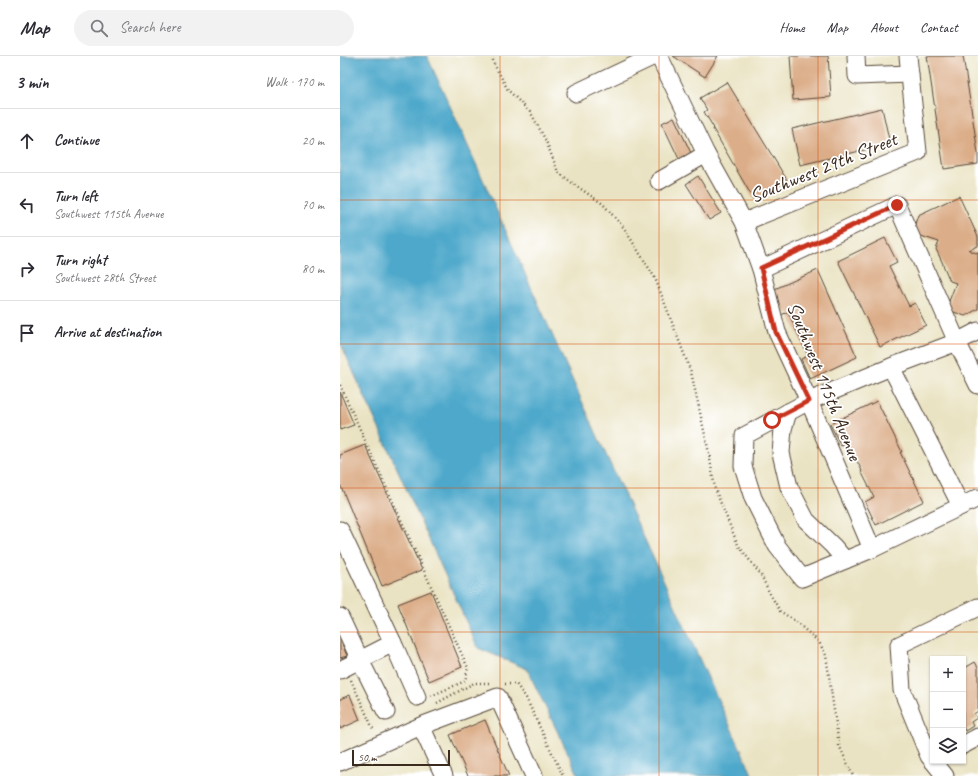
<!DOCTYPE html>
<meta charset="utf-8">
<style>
:root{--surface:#fff;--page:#f2f2f3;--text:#2b2b33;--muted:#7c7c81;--line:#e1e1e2}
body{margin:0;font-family:Caveat,sans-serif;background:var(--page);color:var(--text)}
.controls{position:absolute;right:12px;bottom:12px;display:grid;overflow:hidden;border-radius:0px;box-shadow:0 1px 3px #0004}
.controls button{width:36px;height:36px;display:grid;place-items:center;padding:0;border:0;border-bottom:1px solid var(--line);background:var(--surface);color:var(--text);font:20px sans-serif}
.scale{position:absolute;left:12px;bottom:10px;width:98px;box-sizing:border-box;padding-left:4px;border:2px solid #3b2a1e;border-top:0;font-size:11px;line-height:14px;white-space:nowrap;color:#3b2a1e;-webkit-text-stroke:3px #fff;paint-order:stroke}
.stop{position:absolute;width:12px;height:12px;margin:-9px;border:3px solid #c8321e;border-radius:50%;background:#fff}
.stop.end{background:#c8321e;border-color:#fff;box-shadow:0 1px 4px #0008}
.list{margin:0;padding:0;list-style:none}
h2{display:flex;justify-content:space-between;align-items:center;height:52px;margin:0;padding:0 16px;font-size:17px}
h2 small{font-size:13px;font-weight:400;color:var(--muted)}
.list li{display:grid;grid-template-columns:26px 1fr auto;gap:12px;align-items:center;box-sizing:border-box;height:64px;padding:0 16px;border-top:1px solid var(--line)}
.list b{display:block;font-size:15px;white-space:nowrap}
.list p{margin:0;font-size:13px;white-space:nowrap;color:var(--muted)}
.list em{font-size:13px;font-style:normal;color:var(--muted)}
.icon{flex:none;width:22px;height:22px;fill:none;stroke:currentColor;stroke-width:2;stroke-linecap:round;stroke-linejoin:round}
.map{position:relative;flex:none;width:638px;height:720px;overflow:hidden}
header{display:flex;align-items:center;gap:24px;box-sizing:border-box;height:56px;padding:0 20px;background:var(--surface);border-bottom:1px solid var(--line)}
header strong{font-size:19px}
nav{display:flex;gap:22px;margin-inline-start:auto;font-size:14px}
.search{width:280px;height:36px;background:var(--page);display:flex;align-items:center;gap:10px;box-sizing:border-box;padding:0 14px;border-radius:22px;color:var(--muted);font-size:15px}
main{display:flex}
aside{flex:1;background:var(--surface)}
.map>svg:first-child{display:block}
.water{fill:#4ea8cb;stroke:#446974}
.building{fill:#dbad88}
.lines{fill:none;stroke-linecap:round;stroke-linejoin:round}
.minor-casing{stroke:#554637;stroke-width:19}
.path{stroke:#554637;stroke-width:2.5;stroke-dasharray:1 3;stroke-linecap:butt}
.minor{stroke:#fff;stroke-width:17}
.route{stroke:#c8321e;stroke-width:5}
.grid{fill:none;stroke:#d7540e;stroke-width:1;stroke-opacity:0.55}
.labels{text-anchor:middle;stroke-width:3.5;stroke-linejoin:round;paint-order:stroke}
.street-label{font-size:20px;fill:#3b2a1e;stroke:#fff}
</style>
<header>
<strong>Map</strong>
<div class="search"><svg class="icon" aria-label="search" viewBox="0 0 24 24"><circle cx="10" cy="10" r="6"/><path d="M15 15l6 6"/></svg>Search here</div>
<nav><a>Home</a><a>Map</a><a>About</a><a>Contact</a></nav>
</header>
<main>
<aside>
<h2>3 min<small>Walk · 170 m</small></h2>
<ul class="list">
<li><svg class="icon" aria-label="ahead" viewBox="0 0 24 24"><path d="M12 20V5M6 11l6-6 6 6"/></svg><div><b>Continue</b></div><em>20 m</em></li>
<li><svg class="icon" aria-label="left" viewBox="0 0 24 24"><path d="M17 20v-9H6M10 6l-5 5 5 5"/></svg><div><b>Turn left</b><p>Southwest 115th Avenue</p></div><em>70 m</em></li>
<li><svg class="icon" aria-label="right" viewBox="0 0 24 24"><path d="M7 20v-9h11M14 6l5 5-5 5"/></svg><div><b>Turn right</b><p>Southwest 28th Street</p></div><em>80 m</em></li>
<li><svg class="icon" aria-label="arrive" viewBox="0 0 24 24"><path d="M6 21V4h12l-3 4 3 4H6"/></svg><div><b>Arrive at destination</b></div></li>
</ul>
</aside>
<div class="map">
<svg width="638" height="720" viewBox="0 0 638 720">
<rect width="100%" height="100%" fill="#fff"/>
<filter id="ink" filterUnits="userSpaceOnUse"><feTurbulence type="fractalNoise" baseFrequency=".025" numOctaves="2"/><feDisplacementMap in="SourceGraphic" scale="8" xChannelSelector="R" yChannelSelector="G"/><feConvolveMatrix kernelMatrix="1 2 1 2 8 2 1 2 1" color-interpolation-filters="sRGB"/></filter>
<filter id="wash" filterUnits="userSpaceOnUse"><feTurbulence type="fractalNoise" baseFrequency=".012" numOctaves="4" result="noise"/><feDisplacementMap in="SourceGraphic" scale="16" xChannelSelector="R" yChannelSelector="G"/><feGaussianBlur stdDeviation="0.9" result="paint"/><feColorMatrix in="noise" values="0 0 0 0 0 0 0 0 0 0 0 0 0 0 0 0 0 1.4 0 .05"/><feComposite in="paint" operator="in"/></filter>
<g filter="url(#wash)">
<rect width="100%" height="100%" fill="#eae3c3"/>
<polygon class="water" points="0,0 87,0 115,61 258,381 413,720 239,720 187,613 138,592 0,286"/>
<g id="blocks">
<g class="building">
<polygon points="333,0 378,0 365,21"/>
<polygon points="450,0 488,0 491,41 453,44"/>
<polygon points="587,0 623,0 638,97 638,108 604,113"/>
<polygon points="387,26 447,124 414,144 373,73 374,72 364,56 367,54 360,42"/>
<polygon points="542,52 550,88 460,109 452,73"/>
<polygon points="334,61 351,97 339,103 322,67"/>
<polygon points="358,120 381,157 369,164 346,128"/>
<polygon points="619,140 638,181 638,190 629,194 636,197 638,196 638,253 625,260 611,255 608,248 616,227 610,225 603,209 603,208 596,193 599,186 578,179 574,171 578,159"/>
<polygon points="545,182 557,206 549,210 569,250 575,247 586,269 540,291 498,205"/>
<polygon points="478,214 517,301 470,323 461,303 468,300 448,256 441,259 430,235"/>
<polygon points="0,336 14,369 0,374"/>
<polygon points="537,345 562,396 560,396 584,445 536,469 525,446 534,441 521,415 522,415 508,387 501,390 490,368"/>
<polygon points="25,389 82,514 42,530 0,428 0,399"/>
<polygon points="91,535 122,611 89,625 58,548"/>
<polygon points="0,583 7,600 0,602"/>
<polygon points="635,606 638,611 638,655 634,658 637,662 631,666 633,670 625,675 623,671 623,613"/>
<polygon points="10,639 20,664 0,673 0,643"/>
<polygon points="145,664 169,720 128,720 110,679"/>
</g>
</g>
</g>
<g filter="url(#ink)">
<use href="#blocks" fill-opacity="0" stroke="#554637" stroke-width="1"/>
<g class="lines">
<defs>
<g id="minor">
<polyline points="319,0 366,98 404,166 421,213 437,276 469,345 532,493"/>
<polyline points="516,0 517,20 570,18"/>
<polyline points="236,37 314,0"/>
<polyline points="319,125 366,98"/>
<polyline points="404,166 578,96 568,0"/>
<polyline points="421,213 557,149 617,286 638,329"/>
<polyline points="638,275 617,286 551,311 469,345 404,380 403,410 413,442 437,490 462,522 532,493 638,442"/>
<polyline points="551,311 621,450"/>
<polyline points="448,356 443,373 441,397 449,431 466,464 493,490 505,504"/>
<polyline points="0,474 53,587 0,614"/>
<polyline points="0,561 20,604 46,656"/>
<polyline points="53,587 77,641"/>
<polyline points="81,670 104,720"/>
<polyline points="623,689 638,681"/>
<polyline points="593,705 589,700 562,634 559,589 638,551"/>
<polyline points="593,705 605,720"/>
<polyline points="0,706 81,670 158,641 194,720"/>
</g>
</defs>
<use href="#minor" class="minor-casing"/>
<g class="path">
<polyline points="152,0 154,8 168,34 191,57 206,85 218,116 235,129 263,148 284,172 315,222 351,316 369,397 375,433 398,489 421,519 430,538 440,555 455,565 479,586 486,599 499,689 513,720"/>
<polyline points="0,329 128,612 125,625 91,640"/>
<polyline points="11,624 34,675"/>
<polyline points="165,628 176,628 186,642 223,720"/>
<polyline points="97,647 134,627 150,627"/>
</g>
<use href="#minor" class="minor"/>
</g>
</g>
<g class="lines" filter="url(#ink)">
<polyline class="route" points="432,364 469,345 436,276 421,212 557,149"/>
</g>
<path class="grid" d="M160 0V720M319 0V720M478 0V720M0 144H638M0 288H638M0 432H638M0 576H638"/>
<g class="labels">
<g class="street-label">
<text transform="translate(483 111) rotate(-22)" y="7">Southwest 29th Street</text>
<text transform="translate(485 325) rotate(68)" y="7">Southwest 115th Avenue</text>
</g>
</g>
</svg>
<div class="controls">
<button>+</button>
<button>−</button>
<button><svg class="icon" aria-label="layers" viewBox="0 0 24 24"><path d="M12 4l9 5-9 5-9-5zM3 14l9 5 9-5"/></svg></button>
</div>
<div class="scale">50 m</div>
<div class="stop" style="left:432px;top:364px"></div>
<div class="stop end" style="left:557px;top:149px"></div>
</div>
</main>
